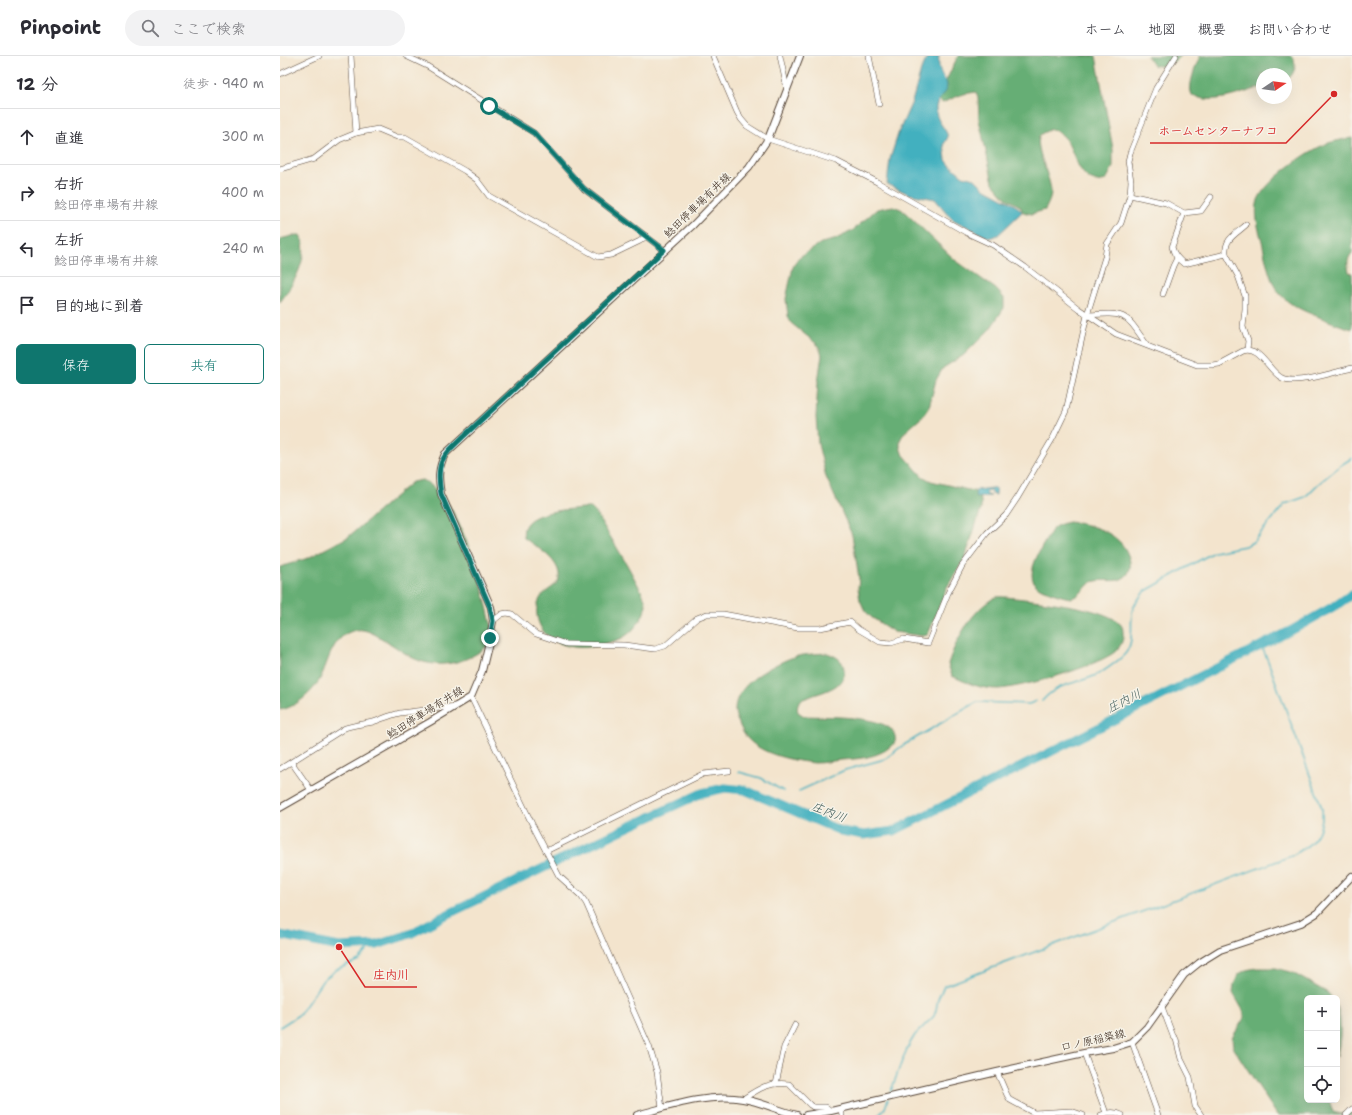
<!DOCTYPE html>
<html lang="ja">
<meta charset="utf-8">
<style>
:root{--surface:#fff;--page:#f2f2f3;--text:#2b2b33;--muted:#7c7c81;--line:#e1e1e2;--accent:#0f766e}
body{margin:0;font-family:"Shantell Sans","Klee One",sans-serif;background:var(--page);color:var(--text)}
.controls{position:absolute;right:12px;bottom:12px;display:grid;overflow:hidden;border-radius:6px;box-shadow:0 4px 16px #0002}
.controls button{width:36px;height:36px;display:grid;place-items:center;padding:0;border:0;border-bottom:1px solid var(--line);background:var(--surface);color:var(--text);font:20px sans-serif}
.compass{position:absolute;left:976px;top:12px;width:36px;height:36px;border-radius:50%;background:var(--surface);box-shadow:0 4px 16px #0002;rotate:77deg}
.stop{position:absolute;width:12px;height:12px;margin:-9px;border:3px solid #0f766e;border-radius:50%;background:#fff}
.stop.end{background:#0f766e;border-color:#fff;box-shadow:0 1px 4px #0008}
.list{margin:0;padding:0;list-style:none}
h2{display:flex;justify-content:space-between;align-items:center;height:52px;margin:0;padding:0 16px;font-size:17px}
h2 small{font-size:13px;font-weight:400;color:var(--muted)}
.list li{display:grid;grid-template-columns:26px 1fr auto;gap:12px;align-items:center;box-sizing:border-box;height:56px;padding:0 16px;border-top:1px solid var(--line)}
.list b{display:block;font-size:15px;white-space:nowrap}
.list p{margin:0;font-size:13px;white-space:nowrap;color:var(--muted)}
.list em{font-size:13px;font-style:normal;color:var(--muted)}
.actions{display:flex;gap:8px;padding:12px 16px}
.actions a{flex:1;padding:9px 0;border:1px solid var(--accent);border-radius:6px;text-align:center;font-size:14px;color:var(--accent)}
.actions .main{background:var(--accent);color:#fff}
.icon{flex:none;width:22px;height:22px;fill:none;stroke:currentColor;stroke-width:2;stroke-linecap:round;stroke-linejoin:round}
.map{position:relative;flex:none;width:1072px;height:1059px;overflow:hidden}
header{display:flex;align-items:center;gap:24px;box-sizing:border-box;height:56px;padding:0 20px;background:var(--surface);border-bottom:1px solid var(--line)}
header strong{font-size:19px}
nav{display:flex;gap:22px;margin-inline-start:auto;font-size:14px}
.search{width:280px;height:36px;background:var(--page);display:flex;align-items:center;gap:10px;box-sizing:border-box;padding:0 14px;border-radius:22px;color:var(--muted);font-size:15px}
main{display:flex}
aside{flex:1;background:var(--surface)}
.map>svg:first-child{display:block}
.forest{fill:#66ae75;stroke:#506c4a}
.water{fill:#42b0bf;stroke:#3e6d6e}
.lines{fill:none;stroke-linecap:round;stroke-linejoin:round}
.stream{stroke:#42b0bf;stroke-width:1.5}
.river{stroke:#42b0bf;stroke-width:9}
.minor-casing{stroke:#574638;stroke-width:6}
.major-casing{stroke:#574638;stroke-width:8}
.minor{stroke:#fff;stroke-width:5}
.major{stroke:#fff;stroke-width:6}
.route{stroke:#0f766e;stroke-width:5}
.labels{text-anchor:middle;stroke-width:3;stroke-linejoin:round;paint-order:stroke}
.street-label{font-size:11px;fill:#3b2a1e;stroke:#f7f3e8}
.water-label{font-size:12px;font-style:italic;fill:#3d5956;stroke:#f7f3e8}
.leader{fill:none;stroke:#d62828;stroke-width:1.5}
.callout-dot{fill:#d62828;stroke:#f7f3e8;stroke-width:1.5}
.callout-label{font-size:12px;text-anchor:middle;font-weight:bold;fill:#d62828;stroke:#f7f3e8;stroke-width:3;stroke-linejoin:round;paint-order:stroke}
</style>
<header>
<strong>Pinpoint</strong>
<div class="search"><svg class="icon" aria-label="search" viewBox="0 0 24 24"><circle cx="10" cy="10" r="6"/><path d="M15 15l6 6"/></svg>ここで検索</div>
<nav><a>ホーム</a><a>地図</a><a>概要</a><a>お問い合わせ</a></nav>
</header>
<main>
<aside>
<h2>12 分<small>徒歩 · 940 m</small></h2>
<ul class="list">
<li><svg class="icon" aria-label="ahead" viewBox="0 0 24 24"><path d="M12 20V5M6 11l6-6 6 6"/></svg><div><b>直進</b></div><em>300 m</em></li>
<li><svg class="icon" aria-label="right" viewBox="0 0 24 24"><path d="M7 20v-9h11M14 6l5 5-5 5"/></svg><div><b>右折</b><p>鯰田停車場有井線</p></div><em>400 m</em></li>
<li><svg class="icon" aria-label="left" viewBox="0 0 24 24"><path d="M17 20v-9H6M10 6l-5 5 5 5"/></svg><div><b>左折</b><p>鯰田停車場有井線</p></div><em>240 m</em></li>
<li><svg class="icon" aria-label="arrive" viewBox="0 0 24 24"><path d="M6 21V4h12l-3 4 3 4H6"/></svg><div><b>目的地に到着</b></div></li>
</ul>
<div class="actions"><a class="main">保存</a><a>共有</a></div>
</aside>
<div class="map">
<svg width="1072" height="1059" viewBox="0 0 1072 1059">
<rect width="100%" height="100%" fill="#f7f3e8"/>
<filter id="ink" filterUnits="userSpaceOnUse"><feTurbulence type="fractalNoise" baseFrequency=".025" numOctaves="2"/><feDisplacementMap in="SourceGraphic" scale="8" xChannelSelector="R" yChannelSelector="G"/><feConvolveMatrix kernelMatrix="1 2 1 2 8 2 1 2 1" color-interpolation-filters="sRGB"/></filter>
<filter id="wash" filterUnits="userSpaceOnUse"><feTurbulence type="fractalNoise" baseFrequency=".012" numOctaves="4" result="noise"/><feDisplacementMap in="SourceGraphic" scale="16" xChannelSelector="R" yChannelSelector="G"/><feGaussianBlur stdDeviation="0.9" result="paint"/><feColorMatrix in="noise" values="0 0 0 0 0 0 0 0 0 0 0 0 0 0 0 0 0 1.4 0 .05"/><feComposite in="paint" operator="in"/></filter>
<g filter="url(#wash)">
<rect width="100%" height="100%" fill="#f3e4cd"/>
<g class="forest">
<path d="M678 0H816L833 93V111L826 124C800 133 795 96 785 82 782 78 776 75 771 73 768 75 763 76 760 79 753 90 771 121 771 136 771 143 768 148 765 154L751 158 743 156 740 150 726 142 713 127 699 64 698 41 696 36 683 38 662 47 658 43 659 39Z"/>
<path d="M867 0H901C891 8 886 12 873 9Z"/>
<path d="M920 0H1011C1019 9 1014 18 1006 25V18H982V31C961 37 933 50 912 39 907 30 916 10 920 0Z"/>
<path d="M1072 82V197C1067 203 1067 208 1069 216L1072 217V273C1064 271 1057 268 1049 265 1030 257 1004 250 994 229 988 216 985 200 982 185 978 172 974 157 978 144 985 125 1029 94 1048 87 1056 85 1064 83 1072 82Z"/>
<path d="M613 150 621 153 628 159 675 204 716 233 724 242V252L710 273 684 299 663 312 656 324 649 351 642 361 624 377 620 384V391L622 397 642 420 651 425 697 436C702 441 701 447 701 453L685 502 667 531 649 576 647 579 643 580 614 576 591 561 585 555 580 544 578 532 579 522 572 479 546 421 538 388 536 361 538 326 542 299 538 289 511 267 508 260 506 243 513 211 518 202 541 187 554 184 572 175 597 153Z"/>
<path d="M16 179H20C32 198 12 231 0 246V183Z"/>
<path d="M142 424C153 428 167 444 172 454 189 485 203 529 210 564 212 571 215 577 213 585 193 605 162 615 135 603 125 598 116 591 106 585 97 580 87 572 76 574 52 579 49 605 40 623 33 636 15 652 0 654V511L28 502 68 481 132 426Z"/>
<path d="M302 452H311L315 456C330 480 345 504 358 529 361 535 366 542 366 549 365 560 354 575 344 581 339 584 333 585 327 587 309 593 289 594 272 583 258 575 252 554 261 541 267 532 281 530 279 518 277 502 256 491 244 482 237 455 286 454 302 452Z"/>
<path d="M788 466C813 468 845 478 850 506 851 512 849 519 843 522 836 527 824 523 816 525 808 526 805 534 799 538 797 540 794 541 791 542 783 541 775 538 767 535 763 534 759 532 756 529 743 516 766 485 773 472L778 469Z"/>
<path d="M726 541C751 544 820 550 838 566 842 569 843 572 843 576 844 583 841 590 836 595 819 610 741 632 718 633 701 633 687 627 672 620L668 608C676 584 691 555 714 542 717 540 722 541 726 541Z"/>
<path d="M547 597C555 600 563 603 564 613 566 632 543 635 529 641 526 642 522 643 520 645 517 648 517 652 518 656L524 660C542 661 611 658 615 680 616 684 615 688 611 690 598 702 577 703 560 704 552 705 543 707 535 707 514 705 483 699 468 683 464 679 462 674 460 670 458 665 455 660 455 655 454 629 490 610 511 602 522 598 535 598 547 597Z"/>
<polygon points="976,912 996,912 1011,916 1048,937 1052,942 1027,942 1027,1044 1049,1044 1053,1056 1060,1058 1068,1057 1072,1053 1072,1059 997,1059 953,991 952,982 964,962 964,956 953,937 954,928 959,918 966,914"/>
<path d="M1057 950C1063 967 1060 984 1057 1001Z"/>
</g>
<g class="water">
<path d="M648 0H659C658 7 659 14 663 21 664 23 667 26 667 29 668 35 657 43 656 51 655 66 666 71 668 81L664 88 666 104 670 109 683 120 695 123 704 132 730 146 739 152 742 156 718 179 709 182 672 163 655 143 629 138 607 128 610 103 619 75 632 46 641 14Z"/>
<polygon points="711,432 716,433 716,439 712,438 710,434 706,435 707,439 711,440 696,442 695,439 696,434"/>
</g>
<g class="lines">
<g class="stream">
<path d="M762 645C779 626 793 629 814 620 822 617 838 605 844 599 855 587 850 571 852 557 853 549 859 542 864 536L934 496 965 490 973 486 1005 448 1025 441 1037 429 1061 409 1072 402"/>
<polyline points="459,716 481,722 503,735"/>
<polyline points="519,735 565,714 605,703 622,690 697,646 749,648 756,645"/>
<polyline points="0,971 20,958 43,924 56,914 79,904 92,890"/>
<path d="M610 1038 623 1002 629 989 635 979 654 960 656 954 658 943 664 930 1011 800C1033 789 1044 777 1042 752L988 605 981 589"/>
<polyline points="599,1059 605,1052 608,1043"/>
</g>
<polyline class="river" points="0,879 59,891 97,889 130,878 162,861 342,774 422,737 445,732 465,734 561,775 584,779 614,775 1014,573 1058,548 1072,538"/>
</g>
</g>
<g filter="url(#ink)">
<g class="lines">
<defs>
<g id="minor">
<polyline points="71,0 76,77"/>
<polyline points="126,0 147,10 254,77 304,133 384,194"/>
<path d="M433 0 457 56 461 63 467 70 488 83 556 105 597 126 687 177 713 189 745 211 799 253 836 278 917 309H932L939 308 963 295C980 289 989 316 1002 322 1016 329 1056 316 1072 312"/>
<polyline points="500,0 507,33"/>
<polyline points="589,0 599,48"/>
<polyline points="0,18 39,0"/>
<polyline points="0,113 34,103 59,84 76,77 98,73 117,81 125,81 185,115 197,124 209,140 318,201 331,199 360,185 366,180"/>
<path d="M850 139 886 147 904 157 892 191C894 199 898 203 904 208L946 198 958 220 965 240V253L963 271 968 285 967 293"/>
<polyline points="904,157 921,155 931,141"/>
<path d="M946 198C944 183 956 178 966 169"/>
<polyline points="883,238 893,210 897,202"/>
<path d="M807 259C847 256 845 257 867 289"/>
<polyline points="213,565 222,558 227,557 232,558 256,578 286,588 344,589 375,593 385,590 417,562 427,558 443,558 518,572 540,572 570,566 578,573 600,586 611,587 624,583 648,587 668,537 682,510 707,477 726,459 738,441 773,382 786,355 807,259 825,201 827,188 841,167 850,139 851,125 848,105 850,97 876,32 896,0"/>
<polyline points="191,641 253,770 279,820 301,840 306,847 369,990 377,1016 382,1052"/>
<polyline points="12,707 31,734"/>
<path d="M0 713 65 672C74 669 84 668 93 666 102 663 111 659 120 657L176 650"/>
<polyline points="266,795 423,718 449,715"/>
<polyline points="882,951 893,980 896,983 901,1003 910,1021 915,1050 921,1059"/>
<polyline points="852,986 878,1059"/>
<polyline points="804,997 826,1057"/>
<polyline points="717,1016 727,1039 730,1044 754,1057 791,1055 803,1059"/>
<polyline points="496,1028 504,991 515,969"/>
<path d="M463 1043C478 1033 490 1025 509 1028L530 1049 533 1051H546L551 1055"/>
<polyline points="561,1053 562,1059"/>
<path d="M821 1059C828 1056 835 1055 842 1059"/>
<polyline points="1066,1059 1072,1053"/>
</g>
<g id="major">
<path d="M0 752 150 666 191 641 202 615 210 582 213 565 211 551 161 438C158 421 158 413 165 398L413 169 469 111 488 83 520 0"/>
<path d="M357 1059C390 1050 428 1037 463 1043 482 1046 499 1055 517 1059"/>
<polyline points="526,1059 551,1055 717,1016 804,997 833,992 852,986 867,971 904,919 919,907 940,894 1021,867 1037,857 1072,820"/>
</g>
</defs>
<use href="#minor" class="minor-casing"/>
<use href="#major" class="major-casing"/>
<use href="#minor" class="minor"/>
<use href="#major" class="major"/>
</g>
</g>
<g class="lines" filter="url(#ink)">
<path class="route" d="M209 50 254 77 304 133 384 194 185 379C163 400 155 405 161 438L210 551 213 565 210 582"/>
</g>
<g class="labels">
<g class="street-label">
<text transform="translate(417 149) rotate(-44)" y="4">鯰田停車場有井線</text>
<text transform="translate(145 656) rotate(-32)" y="4">鯰田停車場有井線</text>
<text transform="translate(813 984) rotate(-13)" y="4">口ノ原稲築線</text>
</g>
<g class="water-label">
<text transform="translate(844 645) rotate(-27)" y="4">庄内川</text>
<text transform="translate(549 756) rotate(21)" y="4">庄内川</text>
</g>
</g>
<path class="leader" d="M1054 38L1006 87H870M59 891L85 931H137"/>
<g class="callout-dot">
<circle cx="1054" cy="38" r="4"/>
<circle cx="59" cy="891" r="4"/>
</g>
<g class="callout-label">
<text x="938" y="79">ホームセンターナフコ</text>
<text x="111" y="923">庄内川</text>
</g>
</svg>
<div class="controls">
<button>+</button>
<button>−</button>
<button><svg class="icon" aria-label="locate" viewBox="0 0 24 24"><circle cx="12" cy="12" r="6"/><path d="M12 2v4M12 18v4M2 12h4M18 12h4"/></svg></button>
</div>
<svg class="compass" viewBox="-18 -18 36 36"><path d="M0-13l5 13h-10z" fill="#e53935"/><path d="M0 13l5-13h-10z" fill="#7c7c81"/></svg>
<div class="stop" style="left:209px;top:50px"></div>
<div class="stop end" style="left:210px;top:582px"></div>
</div>
</main>
